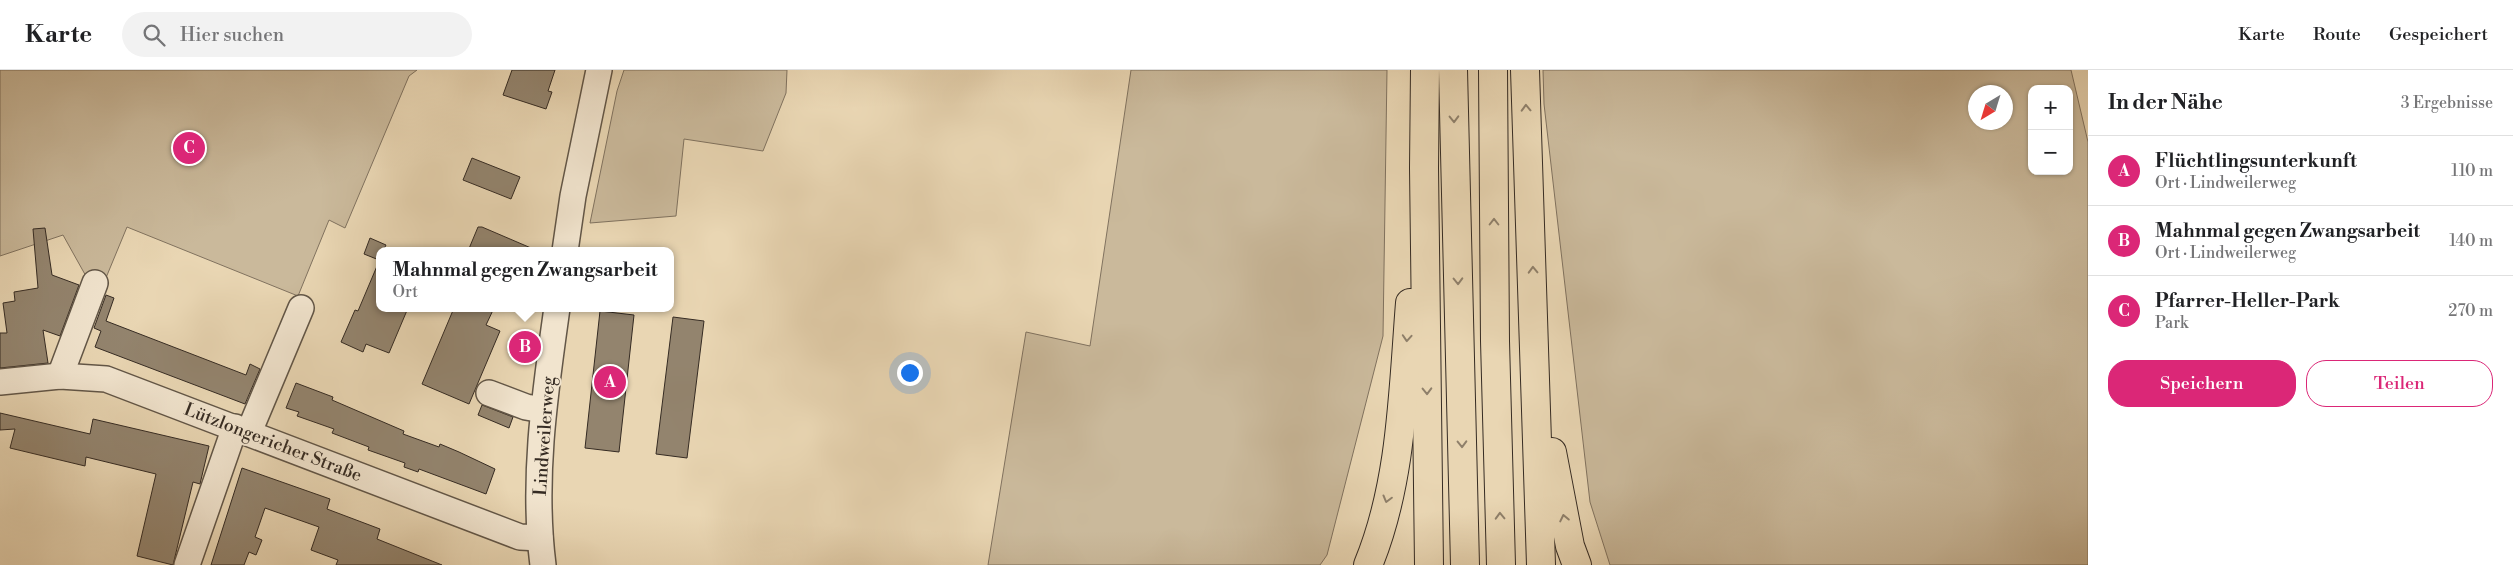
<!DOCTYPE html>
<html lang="de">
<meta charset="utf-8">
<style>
:root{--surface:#fff;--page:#f2f2f2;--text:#202124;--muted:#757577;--line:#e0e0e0;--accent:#db2777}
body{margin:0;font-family:"Libre Bodoni",serif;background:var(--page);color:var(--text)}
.controls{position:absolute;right:15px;top:15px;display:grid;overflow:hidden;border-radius:10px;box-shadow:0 1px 4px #0004}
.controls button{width:45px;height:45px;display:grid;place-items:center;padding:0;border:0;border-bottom:1px solid var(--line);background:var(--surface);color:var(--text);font:25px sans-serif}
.compass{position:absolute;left:1968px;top:15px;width:45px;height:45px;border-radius:50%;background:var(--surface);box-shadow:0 1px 4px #0004;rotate:218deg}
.you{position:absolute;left:909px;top:302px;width:18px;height:18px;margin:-12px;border:4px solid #fff;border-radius:50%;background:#1a73e8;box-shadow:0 0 0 8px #1a73e833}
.badge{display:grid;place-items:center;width:32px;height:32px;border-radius:50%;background:var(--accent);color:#fff;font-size:16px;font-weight:700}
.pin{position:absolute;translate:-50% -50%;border:2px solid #fff;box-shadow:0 1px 5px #0006}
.popup{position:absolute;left:376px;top:177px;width:298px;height:65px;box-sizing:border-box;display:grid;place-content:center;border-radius:10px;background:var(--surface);filter:drop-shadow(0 1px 4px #0005);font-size:16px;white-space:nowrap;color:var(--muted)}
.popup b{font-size:19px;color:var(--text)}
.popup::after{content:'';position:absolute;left:50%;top:100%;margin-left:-10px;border:10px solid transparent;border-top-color:var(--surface)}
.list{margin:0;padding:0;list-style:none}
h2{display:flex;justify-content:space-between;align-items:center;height:65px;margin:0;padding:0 20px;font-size:21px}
h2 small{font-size:16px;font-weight:400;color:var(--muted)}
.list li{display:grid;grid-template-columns:32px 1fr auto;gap:15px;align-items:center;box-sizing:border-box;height:70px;padding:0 20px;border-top:1px solid var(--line)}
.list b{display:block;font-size:19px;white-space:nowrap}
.list p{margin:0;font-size:16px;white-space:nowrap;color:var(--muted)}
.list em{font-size:16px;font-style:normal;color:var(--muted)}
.actions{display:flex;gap:10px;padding:15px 20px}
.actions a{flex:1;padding:11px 0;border:1px solid var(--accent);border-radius:20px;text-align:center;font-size:18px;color:var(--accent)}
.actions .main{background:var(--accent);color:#fff}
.icon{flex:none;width:28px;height:28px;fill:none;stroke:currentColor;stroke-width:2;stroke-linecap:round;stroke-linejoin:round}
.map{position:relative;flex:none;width:2088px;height:495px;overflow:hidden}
header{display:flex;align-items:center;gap:30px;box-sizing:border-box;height:70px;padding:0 25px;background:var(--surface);border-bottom:1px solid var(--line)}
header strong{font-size:24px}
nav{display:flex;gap:28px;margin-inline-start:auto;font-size:18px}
.search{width:350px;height:45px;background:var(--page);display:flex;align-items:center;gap:12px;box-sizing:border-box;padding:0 18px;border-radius:28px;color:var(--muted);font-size:19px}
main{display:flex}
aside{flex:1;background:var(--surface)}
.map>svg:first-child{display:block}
.green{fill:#cab99b;stroke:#80725f;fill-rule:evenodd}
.building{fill:#93846e;stroke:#352b23}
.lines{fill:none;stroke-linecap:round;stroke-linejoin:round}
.minor-casing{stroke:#625647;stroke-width:28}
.highway-casing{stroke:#352b23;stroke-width:30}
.minor{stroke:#f1e4ce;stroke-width:25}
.highway{stroke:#e9d6b3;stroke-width:28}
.oneway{stroke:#8f806b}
.labels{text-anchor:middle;stroke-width:4;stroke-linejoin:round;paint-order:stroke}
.street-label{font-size:18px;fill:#352b23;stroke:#f1e4ce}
</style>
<header>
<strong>Karte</strong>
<div class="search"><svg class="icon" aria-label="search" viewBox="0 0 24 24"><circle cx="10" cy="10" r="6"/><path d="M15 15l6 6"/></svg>Hier suchen</div>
<nav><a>Karte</a><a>Route</a><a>Gespeichert</a></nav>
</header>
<main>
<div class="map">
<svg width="2088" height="495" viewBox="0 0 2088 495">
<rect width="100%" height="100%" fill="#e9d6b3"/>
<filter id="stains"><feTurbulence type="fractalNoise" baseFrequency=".004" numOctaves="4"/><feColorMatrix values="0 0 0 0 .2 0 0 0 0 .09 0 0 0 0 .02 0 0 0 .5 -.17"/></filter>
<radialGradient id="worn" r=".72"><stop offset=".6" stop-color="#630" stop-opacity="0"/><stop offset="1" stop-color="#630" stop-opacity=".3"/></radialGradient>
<g class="green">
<polygon points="0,0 417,0 409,6 345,158 329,150 298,226 127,157 103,215 87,208 63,165 0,186"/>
<polygon points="624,0 787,0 786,23 763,81 684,69 676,146 590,153 617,21"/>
<polygon points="1131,0 1387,0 1383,266 1327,485 1320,495 988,495 1026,262 1090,276"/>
<path d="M1543 0H2071L2088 72V495H1610L1590 432 1544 34ZM2032 19H2069V101H2032ZM2006 22V52H1976V22Z"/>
</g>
<g class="building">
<polygon points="512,0 555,0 548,21 552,22 546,39 503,25"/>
<polygon points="472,88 520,107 511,129 463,110"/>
<polygon points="478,157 482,157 538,181 468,181"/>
<polygon points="45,158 52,205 79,215 60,266 43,260 48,293 0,298 0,263 7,263 3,233 15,231 14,222 38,218 33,159"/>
<polygon points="370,168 386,175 383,181 380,181 379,190 364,184"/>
<polygon points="380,189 380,238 408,238 389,283 366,274 363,282 341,272 355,240 358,241"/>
<polygon points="106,225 114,228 106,251 246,305 250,294 260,299 245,334 95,277 101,261 94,258"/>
<polygon points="454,238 494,238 486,255 500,261 469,334 422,314"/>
<polygon points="600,241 634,245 619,382 585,378"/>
<polygon points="673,247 704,251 687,388 656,384"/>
<polygon points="296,313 333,327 332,330 404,361 403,364 439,377 440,374 459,382 495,399 486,424 419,399 418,402 404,397 405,393 368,380 369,377 332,363 334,359 297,346 299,342 286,338"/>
<polygon points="482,335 513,347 509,358 478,345"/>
<polygon points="0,343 90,364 93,349 209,376 200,414 193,412 173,495 137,486 156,404 86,387 85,396 10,378 15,359 0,360"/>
<polygon points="242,398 330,429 327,439 380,459 377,469 442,495 336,495 338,490 311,480 319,457 265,438 255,467 262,470 256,485 249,482 244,495 211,495"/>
</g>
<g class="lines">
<defs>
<g id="minor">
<polyline points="565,181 573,126 599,0"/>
<polyline points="60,306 95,213"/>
<polyline points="0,312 60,306 106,309 520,467 540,468"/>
<polyline points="489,323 526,337 543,340"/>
<polyline points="249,362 301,238"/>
<polyline points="187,495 235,357"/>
<path d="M543 495C532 409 545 323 557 238"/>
</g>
<g id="highway">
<polyline points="1425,0 1424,98 1429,495"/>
<polyline points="1453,0 1465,495"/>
<polyline points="1493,0 1495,271 1501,495"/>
<polyline points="1525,0 1541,495"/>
<polyline points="1552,382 1570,476 1577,495"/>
<path d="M1368 495C1402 413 1403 320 1410 233"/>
</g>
</defs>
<use href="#minor" class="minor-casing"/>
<use href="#highway" class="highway-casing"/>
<use href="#minor" class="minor"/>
<use href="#highway" class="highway"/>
</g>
<defs><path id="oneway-chevron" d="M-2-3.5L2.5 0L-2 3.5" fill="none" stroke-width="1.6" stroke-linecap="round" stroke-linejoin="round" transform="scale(1.25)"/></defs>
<g class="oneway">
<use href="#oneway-chevron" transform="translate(1526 38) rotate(-92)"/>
<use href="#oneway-chevron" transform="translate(1454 49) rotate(89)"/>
<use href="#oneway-chevron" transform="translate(1494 152) rotate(-90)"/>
<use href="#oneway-chevron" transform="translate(1533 200) rotate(-92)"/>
<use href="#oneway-chevron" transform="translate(1458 211) rotate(89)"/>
<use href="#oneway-chevron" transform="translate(1407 268) rotate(94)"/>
<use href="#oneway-chevron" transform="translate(1427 321) rotate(89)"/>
<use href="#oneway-chevron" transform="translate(1462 374) rotate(89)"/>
<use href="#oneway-chevron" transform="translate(1387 429) rotate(105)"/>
<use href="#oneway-chevron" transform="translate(1500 446) rotate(-92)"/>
<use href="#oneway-chevron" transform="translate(1564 448) rotate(-102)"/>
</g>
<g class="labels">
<g class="street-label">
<text transform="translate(544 366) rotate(-86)" y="6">Lindweilerweg</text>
<text transform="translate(273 372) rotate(21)" y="6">Lützlongericher Straße</text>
</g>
</g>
<rect width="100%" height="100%" filter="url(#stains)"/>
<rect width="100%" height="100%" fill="url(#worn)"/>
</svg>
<div class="controls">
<button>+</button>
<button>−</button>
</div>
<svg class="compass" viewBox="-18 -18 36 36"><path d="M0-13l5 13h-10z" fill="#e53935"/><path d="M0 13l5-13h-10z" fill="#757577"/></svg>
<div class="you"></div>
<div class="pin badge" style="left:610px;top:312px">A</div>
<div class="pin badge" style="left:525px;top:277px">B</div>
<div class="popup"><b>Mahnmal gegen Zwangsarbeit</b>Ort</div>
<div class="pin badge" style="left:189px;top:78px">C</div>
</div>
<aside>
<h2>In der Nähe<small>3 Ergebnisse</small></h2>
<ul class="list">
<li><span class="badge">A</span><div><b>Flüchtlingsunterkunft</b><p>Ort · Lindweilerweg</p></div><em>110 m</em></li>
<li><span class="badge">B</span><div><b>Mahnmal gegen Zwangsarbeit</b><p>Ort · Lindweilerweg</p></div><em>140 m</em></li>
<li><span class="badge">C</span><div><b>Pfarrer-Heller-Park</b><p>Park</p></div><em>270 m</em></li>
</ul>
<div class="actions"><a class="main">Speichern</a><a>Teilen</a></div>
</aside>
</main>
